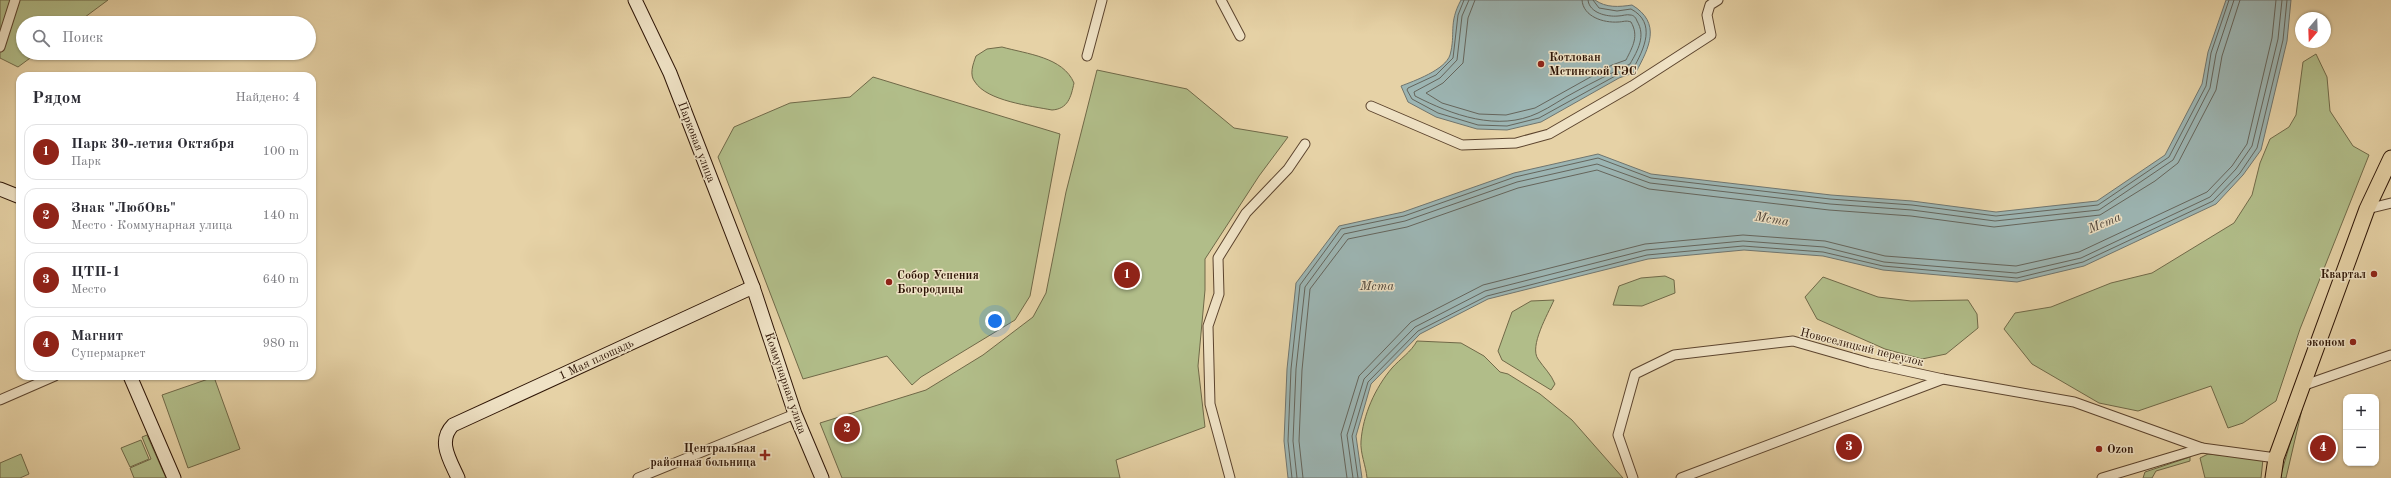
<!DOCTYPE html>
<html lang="ru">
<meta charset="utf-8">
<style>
:root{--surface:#fff;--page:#f7f7f7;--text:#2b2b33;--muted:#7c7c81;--line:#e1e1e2;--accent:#8f2418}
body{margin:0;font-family:"Old Standard TT",serif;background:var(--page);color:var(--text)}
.controls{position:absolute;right:12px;bottom:12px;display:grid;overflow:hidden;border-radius:8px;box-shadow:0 1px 3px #0004}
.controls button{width:36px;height:36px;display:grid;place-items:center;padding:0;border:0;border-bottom:1px solid var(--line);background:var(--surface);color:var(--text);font:20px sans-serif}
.compass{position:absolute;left:2295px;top:12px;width:36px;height:36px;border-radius:50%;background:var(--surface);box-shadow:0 1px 3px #0004;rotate:199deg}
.you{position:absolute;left:995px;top:321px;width:14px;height:14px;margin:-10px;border:3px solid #fff;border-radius:50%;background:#1a73e8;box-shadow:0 0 0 6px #1a73e833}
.badge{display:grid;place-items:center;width:26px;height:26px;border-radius:50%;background:var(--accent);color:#fff;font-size:13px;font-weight:700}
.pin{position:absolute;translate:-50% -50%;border:2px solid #fff;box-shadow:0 1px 4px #0006}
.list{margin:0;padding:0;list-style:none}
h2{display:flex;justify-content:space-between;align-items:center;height:52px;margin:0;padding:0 16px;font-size:17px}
h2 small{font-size:13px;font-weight:400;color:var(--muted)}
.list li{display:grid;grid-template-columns:26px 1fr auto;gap:12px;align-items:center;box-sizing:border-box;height:56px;margin:0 8px 8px;padding:0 8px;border:1px solid var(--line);border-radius:12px}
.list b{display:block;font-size:15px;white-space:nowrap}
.list p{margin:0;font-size:13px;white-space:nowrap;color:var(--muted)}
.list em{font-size:13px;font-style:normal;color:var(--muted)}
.icon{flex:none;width:22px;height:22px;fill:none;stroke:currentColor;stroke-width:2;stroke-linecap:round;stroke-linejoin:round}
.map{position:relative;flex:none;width:2391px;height:478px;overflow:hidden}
.search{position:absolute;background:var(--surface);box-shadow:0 1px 3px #0004;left:16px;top:16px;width:300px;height:44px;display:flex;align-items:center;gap:10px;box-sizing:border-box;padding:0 14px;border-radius:22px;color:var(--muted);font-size:15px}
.panel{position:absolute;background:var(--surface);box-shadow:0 1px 3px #0004;left:16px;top:72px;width:300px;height:308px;border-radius:12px}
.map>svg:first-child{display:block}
.green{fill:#b1bd89;stroke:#706948}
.water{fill:#9cb5b3;stroke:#70756e}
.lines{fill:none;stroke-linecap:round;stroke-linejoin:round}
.shore{stroke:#65655c;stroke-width:1}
.minor-casing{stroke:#5c442e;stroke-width:11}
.secondary-casing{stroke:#2e1506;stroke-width:15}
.primary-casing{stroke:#2e1506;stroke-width:17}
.minor{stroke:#efe2c5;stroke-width:9}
.secondary{stroke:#efe2c5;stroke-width:13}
.primary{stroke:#e6d2a6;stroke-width:15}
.poi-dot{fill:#8f2418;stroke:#efe2c5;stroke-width:1.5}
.labels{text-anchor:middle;stroke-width:3;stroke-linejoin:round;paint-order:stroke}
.poi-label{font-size:12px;font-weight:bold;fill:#2e1506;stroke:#efe2c5;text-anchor:start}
.street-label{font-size:12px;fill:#2e1506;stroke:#efe2c5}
.water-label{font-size:13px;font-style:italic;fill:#4f453a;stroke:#efe2c5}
</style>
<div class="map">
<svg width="2391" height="478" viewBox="0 0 2391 478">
<rect width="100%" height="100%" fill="#e6d2a6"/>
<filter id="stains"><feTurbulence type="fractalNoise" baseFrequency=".005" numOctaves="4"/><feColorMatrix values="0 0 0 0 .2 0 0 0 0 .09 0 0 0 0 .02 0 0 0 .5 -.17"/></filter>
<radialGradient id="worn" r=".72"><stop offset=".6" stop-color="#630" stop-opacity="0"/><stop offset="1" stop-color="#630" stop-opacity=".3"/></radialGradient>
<g class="green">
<polygon points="0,0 108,0 77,23 23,23 23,53 37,53 18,67 0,58"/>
<path d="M1002 47C1027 54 1063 57 1074 83 1071 97 1068 109 1052 110 1031 106 987 101 975 82 969 75 973 64 976 56L987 49Z"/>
<polygon points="2316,54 2327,77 2330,111 2353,146 2369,155 2300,329 2276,401 2243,423 2228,428 2211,386 2138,411 2099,403 2032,364 2004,329 2015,313 2051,307 2111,283 2152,273 2234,223 2252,195 2260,163 2270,139 2289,127 2296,115 2303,62"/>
<polygon points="1097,70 1187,89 1234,128 1288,137 1259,176 1205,259 1205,290 1198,366 1205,427 1116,460 1120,478 842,478 820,423 926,390 983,355 1033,317 1046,293 1066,192"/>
<polygon points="873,77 1060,134 1030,296 1015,320 921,377 912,385 887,356 803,379 718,157 734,127 790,103 850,97"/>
<polygon points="1665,276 1674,280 1675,293 1642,306 1613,305 1619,286 1641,278"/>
<polygon points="1823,277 1878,297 1911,301 1968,300 1977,314 1978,328 1946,354 1922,359 1885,349 1817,319 1805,297"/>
<path d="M1554 300C1548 314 1529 346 1538 359 1544 368 1551 374 1555 384L1551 390 1502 360 1498 351 1512 312 1531 301Z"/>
<path d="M1417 341 1461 343 1484 356 1500 372 1508 374 1540 394 1572 420 1623 478H1367C1366 466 1360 453 1361 441 1363 415 1375 388 1392 368 1400 359 1411 352 1417 341Z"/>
<polygon points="214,377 240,449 188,468 162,395"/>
<polygon points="2303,405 2286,478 2280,478 2300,409"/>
<polygon points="147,435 166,478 134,478 130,468 151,459 142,437"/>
<polygon points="141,440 149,459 130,467 121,448"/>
<polygon points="21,454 29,474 20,478 0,478 0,463"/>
<polygon points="2208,454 2263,459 2261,478 2205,478 2200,458"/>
<polygon points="2190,457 2190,461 2156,471 2152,478 2143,478 2145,472"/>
</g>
<g class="water">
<path d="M1461 0H1595C1606 8 1619 7 1632 5 1662 23 1649 48 1636 72L1619 78 1541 122 1507 130 1477 129 1436 117 1408 102 1401 86C1414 81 1445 70 1450 55 1456 33 1448 24 1461 0Z"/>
<polygon points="2226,0 2291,0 2287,41 2261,150 2243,175 2216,204 2084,266 2017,282 1883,270 1823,256 1744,250 1648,259 1488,299 1420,334 1371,384 1356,436 1362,478 1288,478 1284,441 1287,369 1296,283 1339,226 1403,212 1514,173 1598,154 1651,174 1831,195 1912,201 1996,212 2097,201 2165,155 2202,84 2208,52"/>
</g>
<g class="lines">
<g class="shore">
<path d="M1464 0 1458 15 1453 58 1436 75 1408 88 1407 90 1412 99 1438 113 1478 125 1507 126 1539 118 1617 75 1633 69C1644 49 1657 23 1631 9L1617 11 1599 8 1593 0"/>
<path d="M1469 0 1462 16 1457 60 1440 78 1414 92 1415 96C1452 115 1498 132 1538 113 1551 107 1563 98 1575 92 1593 82 1612 73 1630 64 1638 50 1646 36 1637 21 1636 18 1634 15 1630 15 1627 14 1622 16 1618 16 1607 17 1589 13 1588 0"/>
<path d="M1475 0 1468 18 1463 63 1443 83 1426 93 1442 103 1479 114 1506 115 1535 108 1612 65 1626 60C1633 46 1639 36 1631 22 1626 20 1623 22 1618 22 1604 23 1583 17 1582 0"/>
<polyline points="1292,478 1288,441 1291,369 1300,285 1341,229 1404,216 1515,177 1598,158 1651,178 1830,199 1912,205 1996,216 2098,205 2169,157 2206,86 2211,53 2229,0"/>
<polyline points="1297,478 1293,441 1296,369 1305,287 1344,234 1405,221 1517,182 1597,164 1650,183 1830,204 1912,210 1995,221 2099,210 2173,160 2210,88 2216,54 2234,0"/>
<polyline points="1303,478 1299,441 1302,370 1310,289 1348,239 1407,227 1518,188 1597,170 1649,189 1829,210 1911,216 1994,227 2100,215 2155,181 2178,163 2216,90 2222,56 2240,0"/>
<polyline points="1347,478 1341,434 1359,376 1411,322 1483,285 1645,244 1743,235 1825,241 1885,256 2016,266 2079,252 2207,192 2232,166 2247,144 2272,38 2276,0"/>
<polyline points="1353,478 1347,435 1364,379 1415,327 1485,291 1646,250 1743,241 1824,247 1884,262 2016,273 2081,258 2210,197 2236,169 2252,146 2278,39 2282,0"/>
<polyline points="1358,478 1352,436 1368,382 1418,331 1487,296 1647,255 1743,246 1823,252 1883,266 2017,278 2083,262 2213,201 2240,173 2257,148 2283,40 2287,0"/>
</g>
<defs>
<g id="minor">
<polyline points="1221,0 1240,36"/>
<polyline points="0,47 15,0"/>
<polyline points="1087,56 1102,0"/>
<polyline points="1371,106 1462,145 1516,143 1549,134 1632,86 1711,35 1707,15 1710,5 1718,0"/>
<polyline points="2367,209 2391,203"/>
<polyline points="2302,386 2391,355"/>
<polyline points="0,400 55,376"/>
<polyline points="638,478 795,414"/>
<polyline points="1230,478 1210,404 1208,326 1219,294 1218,258 1246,213 1288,169 1305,144"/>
<polyline points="1633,478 1618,435 1635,374 1674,355 1793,341 1870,363 1943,379 2074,402 2202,448"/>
<polyline points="1681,478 1943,379"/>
<polyline points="2102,478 2202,448 2276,458"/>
</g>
<g id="secondary">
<polyline points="635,0 670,73 753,287 795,414 822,478"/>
<polyline points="0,189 20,197"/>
<polyline points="130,376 174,478"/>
<path d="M458 478C450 460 437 441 453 425L753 287"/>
</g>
<polyline id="primary" points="2273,478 2276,458 2367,209 2391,158"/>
</defs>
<use href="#minor" class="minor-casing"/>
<use href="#secondary" class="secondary-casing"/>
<use href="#primary" class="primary-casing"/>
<use href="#minor" class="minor"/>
<use href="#secondary" class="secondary"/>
<use href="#primary" class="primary"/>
</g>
<g class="poi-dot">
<circle cx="1541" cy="64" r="4"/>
<circle cx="2374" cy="274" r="4"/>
<circle cx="889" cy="282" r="4"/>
<circle cx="2353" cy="342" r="4"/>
<circle cx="2099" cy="449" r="4"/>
<path d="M763 449h4v4h4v4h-4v4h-4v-4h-4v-4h4z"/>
</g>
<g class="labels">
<g class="poi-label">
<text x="1549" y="61">Котлован<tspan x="1549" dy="14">Мстинской ГЭС</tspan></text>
<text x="2366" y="278" text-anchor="end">Квартал</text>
<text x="897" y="279">Собор Успения<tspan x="897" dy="14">Богородицы</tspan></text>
<text x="2345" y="346" text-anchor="end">эконом</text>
<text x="756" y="452" text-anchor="end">Центральная<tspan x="756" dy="14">районная больница</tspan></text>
<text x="2107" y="453">Ozon</text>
</g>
<g class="street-label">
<text transform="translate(697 142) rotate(69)" y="4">Парковая улица</text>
<text transform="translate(1862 347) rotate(14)" y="4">Новоселицкий переулок</text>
<text transform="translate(596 359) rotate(-25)" y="4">1 Мая площадь</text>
<text transform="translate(786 383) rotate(71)" y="4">Коммунарная улица</text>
</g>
<g class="water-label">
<text transform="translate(1772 218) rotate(9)" y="5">Мста</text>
<text transform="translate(2104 222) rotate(-23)" y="5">Мста</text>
<text x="1377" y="290">Мста</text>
</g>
</g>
<rect width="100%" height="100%" filter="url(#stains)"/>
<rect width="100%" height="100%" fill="url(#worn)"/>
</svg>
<div class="controls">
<button>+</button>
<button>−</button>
</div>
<svg class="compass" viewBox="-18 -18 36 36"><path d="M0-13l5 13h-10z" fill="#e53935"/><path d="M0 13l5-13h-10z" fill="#7c7c81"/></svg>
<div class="you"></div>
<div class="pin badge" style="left:1127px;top:275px">1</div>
<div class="pin badge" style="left:847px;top:429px">2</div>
<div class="pin badge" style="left:1849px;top:447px">3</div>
<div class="pin badge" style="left:2323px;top:448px">4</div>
<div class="search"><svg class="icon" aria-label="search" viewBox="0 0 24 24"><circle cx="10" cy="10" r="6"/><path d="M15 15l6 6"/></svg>Поиск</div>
<section class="panel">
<h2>Рядом<small>Найдено: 4</small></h2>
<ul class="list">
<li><span class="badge">1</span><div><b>Парк 30-летия Октября</b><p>Парк</p></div><em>100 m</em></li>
<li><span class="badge">2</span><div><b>Знак &quot;ЛюбОвь&quot;</b><p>Место · Коммунарная улица</p></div><em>140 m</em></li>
<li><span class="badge">3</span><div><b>ЦТП-1</b><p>Место</p></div><em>640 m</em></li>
<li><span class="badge">4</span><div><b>Магнит</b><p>Супермаркет</p></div><em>980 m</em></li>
</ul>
</section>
</div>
